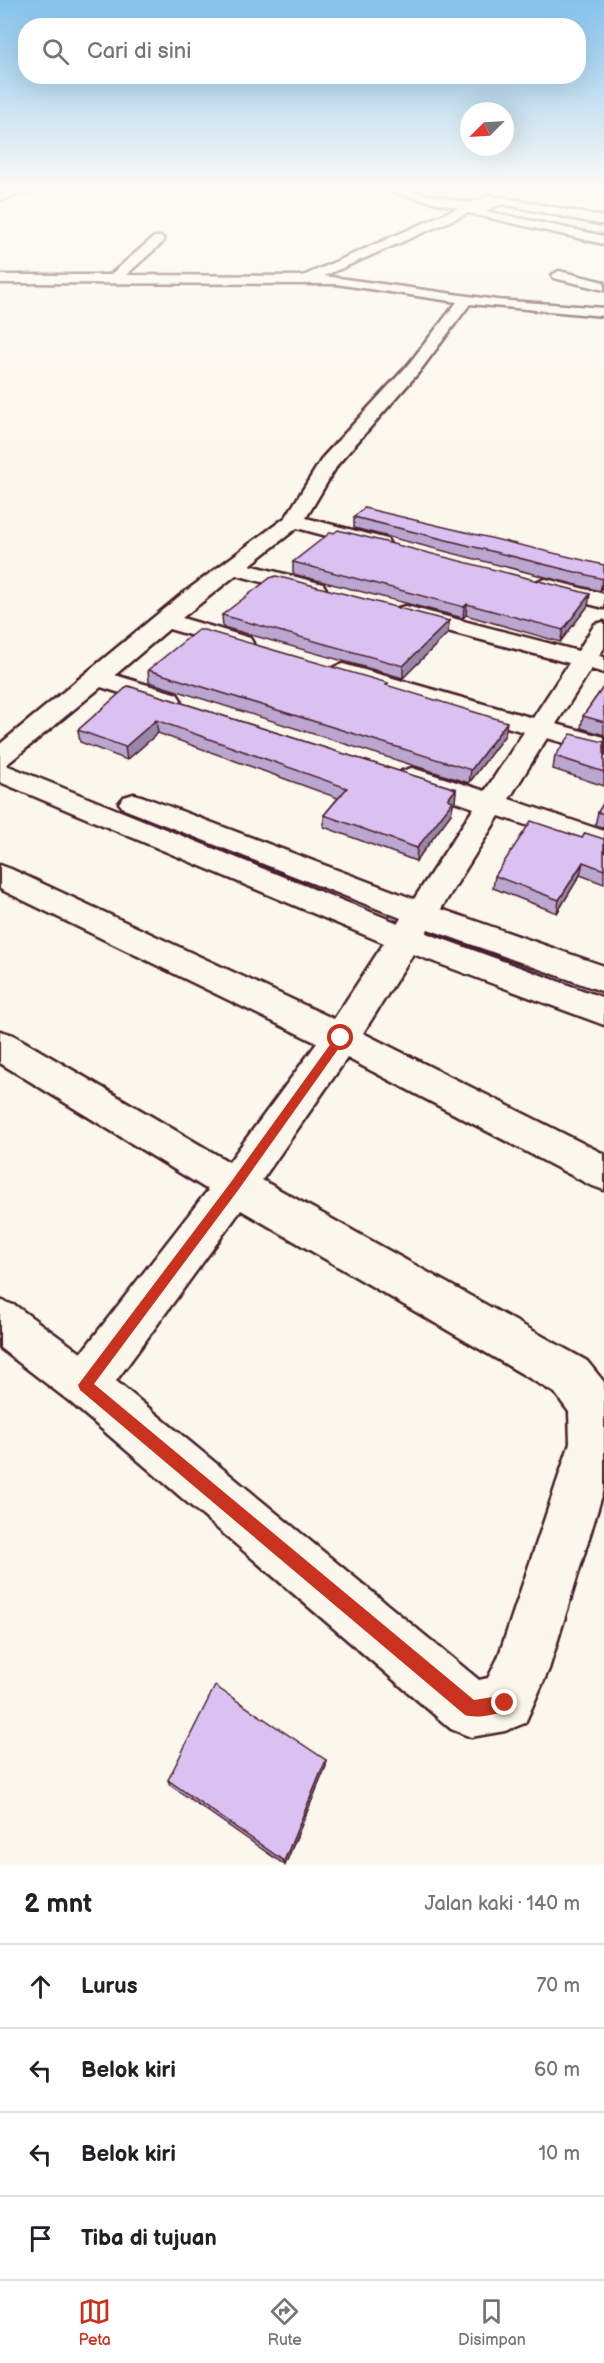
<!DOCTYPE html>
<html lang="id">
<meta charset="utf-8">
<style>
:root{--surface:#fff;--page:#f2f2f2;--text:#202124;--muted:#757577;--line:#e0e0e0;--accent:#c8321e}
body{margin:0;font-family:"Balsamiq Sans",sans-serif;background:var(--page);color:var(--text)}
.compass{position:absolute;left:460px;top:102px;width:54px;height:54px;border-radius:50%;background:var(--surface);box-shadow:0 6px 24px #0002;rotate:246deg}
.stop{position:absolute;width:18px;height:18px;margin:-14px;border:4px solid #c8321e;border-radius:50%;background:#fff}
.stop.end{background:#c8321e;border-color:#fff;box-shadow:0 2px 6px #0008}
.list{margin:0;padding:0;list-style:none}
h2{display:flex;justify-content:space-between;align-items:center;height:78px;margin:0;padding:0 24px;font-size:26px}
h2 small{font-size:20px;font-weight:400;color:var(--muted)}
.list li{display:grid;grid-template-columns:39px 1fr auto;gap:18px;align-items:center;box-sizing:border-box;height:84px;padding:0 24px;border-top:2px solid var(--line)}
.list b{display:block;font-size:22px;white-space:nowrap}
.list em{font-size:20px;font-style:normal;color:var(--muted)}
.icon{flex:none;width:33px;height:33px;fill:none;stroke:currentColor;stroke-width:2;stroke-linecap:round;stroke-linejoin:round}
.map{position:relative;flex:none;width:604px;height:1865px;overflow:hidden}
.search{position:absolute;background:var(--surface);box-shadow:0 6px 24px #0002;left:18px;right:18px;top:18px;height:66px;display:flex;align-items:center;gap:15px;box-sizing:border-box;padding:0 21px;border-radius:24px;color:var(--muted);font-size:22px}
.sheet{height:414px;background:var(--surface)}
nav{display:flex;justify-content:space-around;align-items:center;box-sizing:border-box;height:84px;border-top:2px solid var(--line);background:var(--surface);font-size:16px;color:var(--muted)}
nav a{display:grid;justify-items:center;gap:3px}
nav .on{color:var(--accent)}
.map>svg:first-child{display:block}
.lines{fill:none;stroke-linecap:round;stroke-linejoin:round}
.street-casing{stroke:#4a1f2b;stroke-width:5}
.street{fill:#fbf7ec;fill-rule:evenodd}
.wall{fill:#bba6cf;stroke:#4a1f2b;stroke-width:1.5}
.shaded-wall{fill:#9987a9;stroke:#4a1f2b;stroke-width:1.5}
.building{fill:#dac1f1;stroke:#4a1f2b;stroke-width:1.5}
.route{fill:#c8321e}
</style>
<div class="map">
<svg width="604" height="1865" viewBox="0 0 604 1865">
<rect width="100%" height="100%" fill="#fbf7ec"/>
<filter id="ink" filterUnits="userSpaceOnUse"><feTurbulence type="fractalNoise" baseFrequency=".0167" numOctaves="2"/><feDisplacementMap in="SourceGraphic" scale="12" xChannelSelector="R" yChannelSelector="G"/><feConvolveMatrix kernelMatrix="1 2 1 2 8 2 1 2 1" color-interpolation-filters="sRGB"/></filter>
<g filter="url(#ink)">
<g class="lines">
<defs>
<g id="street">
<polygon points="15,190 35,190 0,200 0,194"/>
<path d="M384 190H406L469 203 491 195 497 198 501 197 604 217V225L502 204 485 211 604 236V244L468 213 324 276 497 300 604 308V316L470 304 419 372 338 464 306 518 387 539 390 544 387 549 379 550 297 528 250 565 323 584 326 589 323 594 315 596 236 575 182 618 250 638 253 643 250 648 241 650 169 629 115 675 177 694 181 700 177 706 168 708 101 687 6 765 398 923 401 918 124 809 119 803 124 797 134 794 144 797 414 899 474 808 402 783 398 777 402 771 412 768 485 791 524 732 334 677 330 672 334 667 343 664 533 718 569 663 398 618 394 613 398 608 406 606 578 651 595 624 604 622V648L599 656 604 657V673L591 669 556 724 604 737V754L547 738 509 799 604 831V851L499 816 441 909 604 966V992L428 929 426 933 604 998V1025L413 954 363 1033 604 1154V1190L590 1185 347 1058 262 1180 587 1361 604 1382V1489L549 1669 525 1723 505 1731 471 1737 451 1729 69 1401 0 1348V1300L16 1306 81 1353 208 1190 0 1063V1031L13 1035 229 1162 317 1043 0 889V865L11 869 334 1019 384 943 0 782V744L182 594 286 517 323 457 407 366 457 302 336 284 0 283V275H110L154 237H162L164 240 162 243 126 275 303 276 458 208ZM241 1210 555 1393 569 1412 570 1443 498 1658 488 1678 479 1680 116 1381Z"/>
<polygon points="559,271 604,282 604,290 554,278 552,275"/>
<polygon points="546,579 604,594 604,608 538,591 535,586 538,581"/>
</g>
</defs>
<use href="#street" class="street-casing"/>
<use href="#street" class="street"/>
</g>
<g class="wall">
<polygon points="354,517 604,565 604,586 600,591 354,528"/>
<polygon points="293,562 588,606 560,642 466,615 463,618 293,574"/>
<polygon points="222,615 449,621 448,633 403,678 223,627"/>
<polygon points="148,670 388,683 387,686 505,735 469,783 149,682"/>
<polygon points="128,686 456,789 455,802 453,804 451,814 416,861 324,827 324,815 338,798 158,733 127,760 80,742 78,730"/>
<polygon points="604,686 604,735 581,728 583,716"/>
<polygon points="604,742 604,786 553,769 555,756"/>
<polygon points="604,802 604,828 595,825 598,812"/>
<polygon points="582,838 604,839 604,884 580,875 557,913 493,888 495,876"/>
<polygon points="326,1760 326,1766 285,1865 170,1785 168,1780"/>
</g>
<g class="shaded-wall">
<polygon points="604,577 604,586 600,591 603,579"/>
<polygon points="590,594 588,606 560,642 563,630"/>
<polygon points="467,604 466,615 463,618 464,607"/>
<polygon points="449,621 448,633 403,678 403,666"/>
<polygon points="156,720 158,733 127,760 125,747"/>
<polygon points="507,722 505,735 469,783 471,770"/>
<polygon points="456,789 455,802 453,804 451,814 416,861 417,848 448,799"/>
<polygon points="583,862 580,875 557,913 559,900"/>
<polygon points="326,1760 326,1766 285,1865 284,1861"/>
</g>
<g class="building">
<polygon points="364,508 604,565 604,577 603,579 354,517"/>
<polygon points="338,530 590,594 563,630 467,604 464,607 293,562 331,532 334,533"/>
<polygon points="276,576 449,621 403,666 222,615 270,578"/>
<polygon points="198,630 204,630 388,683 386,685 507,722 471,770 148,670"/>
<polygon points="128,686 456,789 448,799 453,801 417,848 324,815 347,788 156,720 125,747 78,730"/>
<polygon points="604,686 604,722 583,716"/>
<polygon points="571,734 604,742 604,772 555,756"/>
<polygon points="604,802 604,814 598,812"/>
<polygon points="531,821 582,838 585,833 604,839 604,870 583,862 559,900 495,876"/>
<polygon points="215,1686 326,1760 284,1861 168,1780"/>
</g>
</g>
<linearGradient id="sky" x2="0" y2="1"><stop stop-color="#85c3ec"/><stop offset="0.42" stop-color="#fdfbf6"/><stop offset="1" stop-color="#fdfbf6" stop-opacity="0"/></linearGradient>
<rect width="604" height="451" fill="url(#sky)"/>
<path class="route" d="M341 1034 346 1038 344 1041 239 1189 94 1384 474 1700 505 1695 511 1697 513 1703 511 1709C499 1714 477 1719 465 1715L80 1390 78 1385 231 1182 337 1035Z"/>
</svg>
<svg class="compass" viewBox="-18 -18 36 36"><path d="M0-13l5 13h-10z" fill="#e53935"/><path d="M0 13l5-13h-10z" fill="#757577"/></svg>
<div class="stop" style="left:341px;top:1038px"></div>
<div class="stop end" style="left:505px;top:1703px"></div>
<div class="search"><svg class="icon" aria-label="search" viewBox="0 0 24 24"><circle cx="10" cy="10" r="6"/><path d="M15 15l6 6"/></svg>Cari di sini</div>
</div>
<section class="sheet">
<h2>2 mnt<small>Jalan kaki · 140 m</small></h2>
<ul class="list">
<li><svg class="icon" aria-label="ahead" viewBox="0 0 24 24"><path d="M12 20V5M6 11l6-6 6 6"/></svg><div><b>Lurus</b></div><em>70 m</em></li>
<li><svg class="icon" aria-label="left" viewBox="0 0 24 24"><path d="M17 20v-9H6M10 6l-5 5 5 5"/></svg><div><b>Belok kiri</b></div><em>60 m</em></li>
<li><svg class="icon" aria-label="left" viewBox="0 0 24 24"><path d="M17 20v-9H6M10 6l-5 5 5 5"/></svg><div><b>Belok kiri</b></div><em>10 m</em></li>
<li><svg class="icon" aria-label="arrive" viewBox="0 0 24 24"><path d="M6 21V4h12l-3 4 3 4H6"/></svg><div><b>Tiba di tujuan</b></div></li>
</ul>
</section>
<nav>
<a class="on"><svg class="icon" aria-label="map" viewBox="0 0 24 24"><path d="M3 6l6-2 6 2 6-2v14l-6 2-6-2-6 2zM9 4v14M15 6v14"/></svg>Peta</a>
<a><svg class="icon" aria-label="directions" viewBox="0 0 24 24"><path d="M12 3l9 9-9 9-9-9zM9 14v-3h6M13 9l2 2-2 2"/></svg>Rute</a>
<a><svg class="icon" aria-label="saved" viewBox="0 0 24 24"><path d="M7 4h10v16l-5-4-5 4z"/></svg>Disimpan</a>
</nav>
